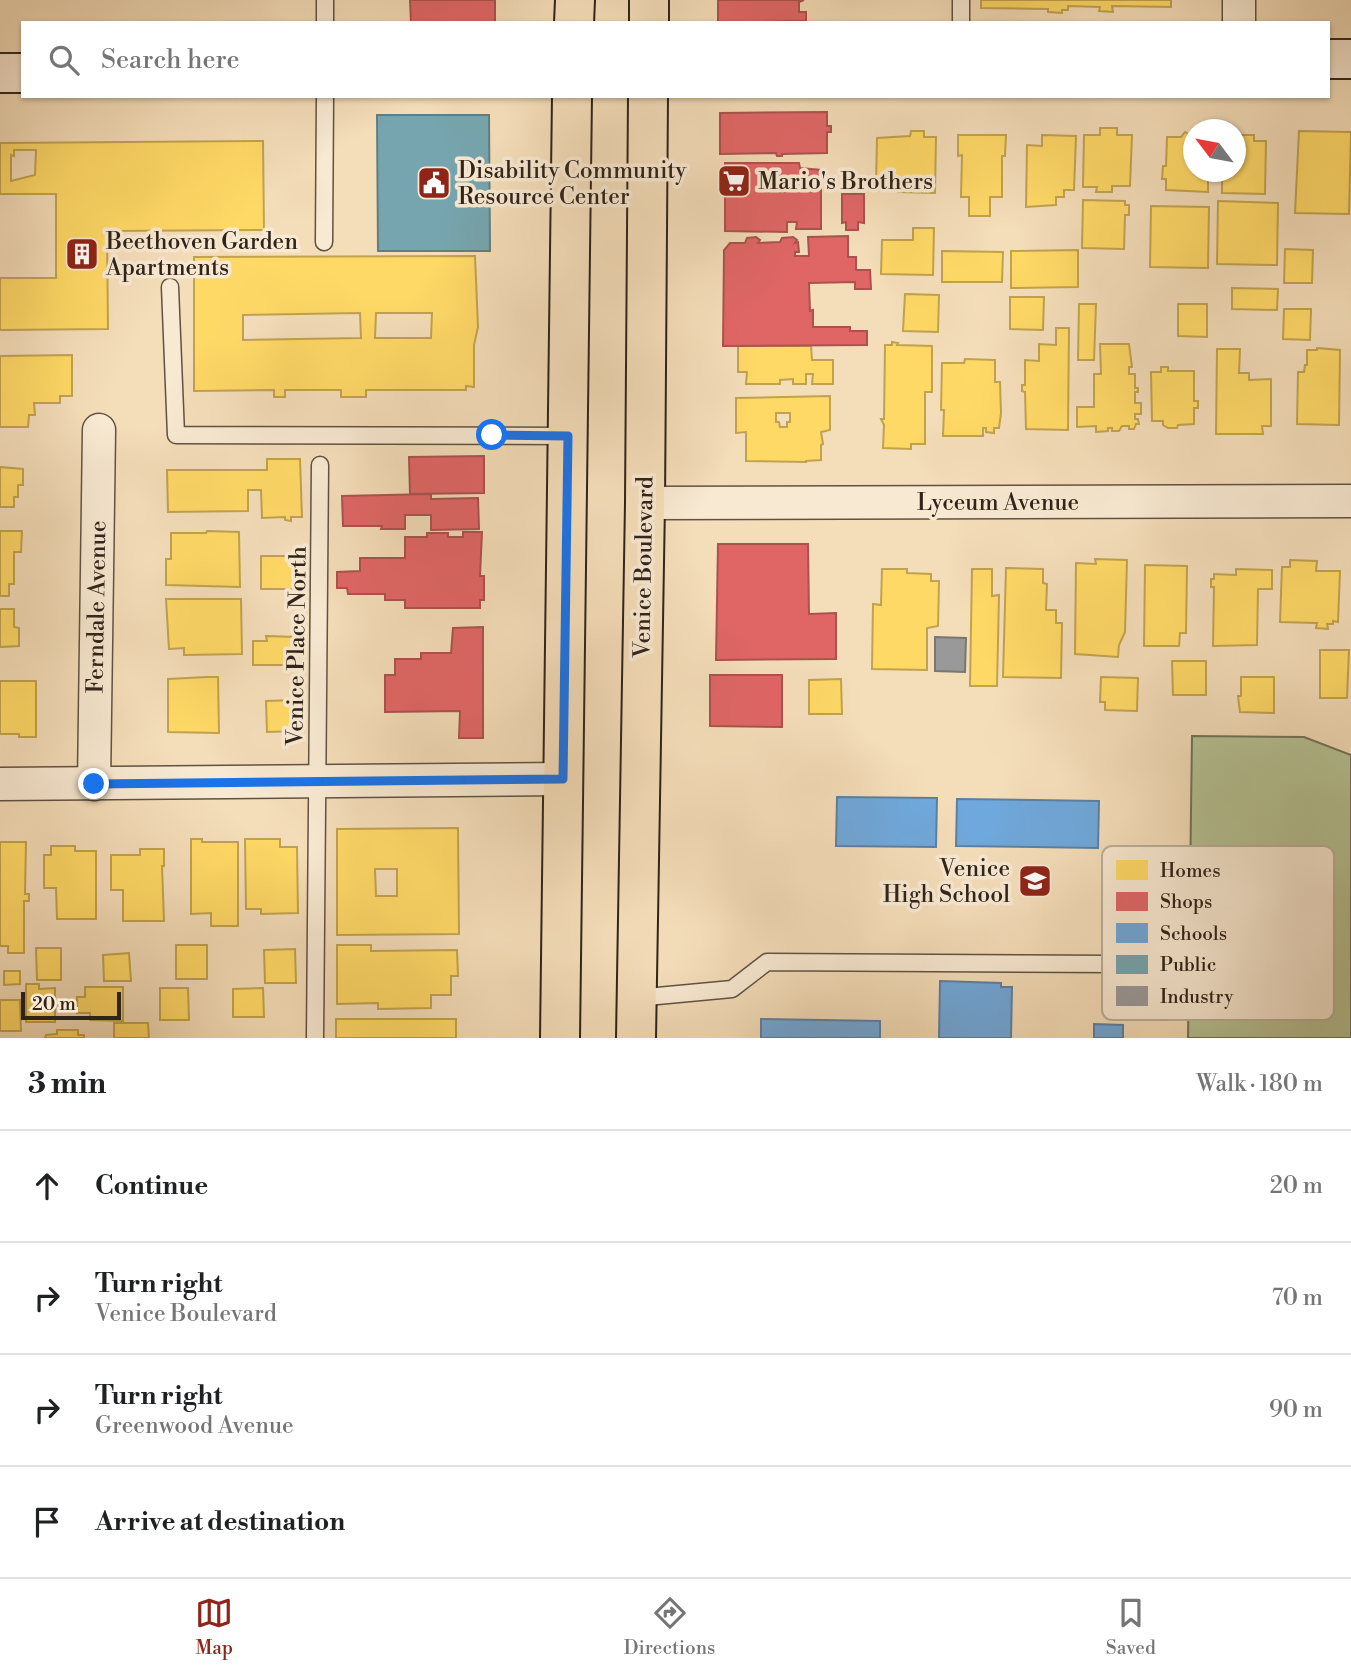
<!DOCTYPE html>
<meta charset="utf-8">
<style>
:root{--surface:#fff;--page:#f2f2f2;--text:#202124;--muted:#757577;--line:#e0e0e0;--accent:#8f2418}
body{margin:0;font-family:"Libre Bodoni",serif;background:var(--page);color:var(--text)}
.compass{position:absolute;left:1183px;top:119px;width:63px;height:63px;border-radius:50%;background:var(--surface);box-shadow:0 2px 5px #0004;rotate:302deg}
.scale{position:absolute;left:21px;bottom:18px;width:100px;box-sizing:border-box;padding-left:7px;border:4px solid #2f231a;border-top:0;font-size:19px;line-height:24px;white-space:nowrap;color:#2f231a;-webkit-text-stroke:5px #f8e9d2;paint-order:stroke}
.stop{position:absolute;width:21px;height:21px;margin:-16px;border:5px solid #1a73e8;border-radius:50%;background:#fff}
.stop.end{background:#1a73e8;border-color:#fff;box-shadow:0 2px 7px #0008}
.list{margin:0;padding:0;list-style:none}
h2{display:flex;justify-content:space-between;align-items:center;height:91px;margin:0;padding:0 28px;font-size:30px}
h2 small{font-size:23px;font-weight:400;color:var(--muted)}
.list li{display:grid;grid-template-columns:46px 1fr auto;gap:21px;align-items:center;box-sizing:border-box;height:112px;padding:0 28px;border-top:2px solid var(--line)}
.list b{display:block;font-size:26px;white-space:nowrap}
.list p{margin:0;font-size:23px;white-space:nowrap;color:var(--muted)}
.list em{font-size:23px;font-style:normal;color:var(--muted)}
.icon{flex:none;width:38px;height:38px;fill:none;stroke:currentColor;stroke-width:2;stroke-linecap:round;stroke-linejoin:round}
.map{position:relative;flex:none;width:1351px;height:1038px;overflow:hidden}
.search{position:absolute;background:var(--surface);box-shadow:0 2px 5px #0004;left:21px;right:21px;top:21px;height:77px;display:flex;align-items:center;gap:18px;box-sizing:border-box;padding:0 24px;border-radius:0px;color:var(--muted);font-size:26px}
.sheet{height:539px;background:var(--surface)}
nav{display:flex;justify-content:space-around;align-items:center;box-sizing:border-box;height:98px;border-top:2px solid var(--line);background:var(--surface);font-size:19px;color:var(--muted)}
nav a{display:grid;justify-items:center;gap:4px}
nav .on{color:var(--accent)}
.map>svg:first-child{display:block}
.green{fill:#b5c294;stroke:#727257;stroke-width:2}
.homes{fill:#ffd966;stroke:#c1a24f;stroke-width:2;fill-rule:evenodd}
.shops{fill:#e06666;stroke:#ab524f;stroke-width:2}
.schools{fill:#6fa8dc;stroke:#5c80a2;stroke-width:2}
.public{fill:#76a5af;stroke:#617e82;stroke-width:2}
.industry{fill:#999;stroke:#797673;stroke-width:2}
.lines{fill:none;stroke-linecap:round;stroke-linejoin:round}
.lane-casing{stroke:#605242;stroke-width:19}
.street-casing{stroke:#605242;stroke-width:35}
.secondary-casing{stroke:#2f231a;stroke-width:42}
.primary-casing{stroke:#2f231a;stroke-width:42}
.lane{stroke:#f8e9d2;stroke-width:16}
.street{stroke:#f8e9d2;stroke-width:32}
.secondary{stroke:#f8e9d2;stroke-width:38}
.primary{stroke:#f4ddb9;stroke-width:38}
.route{stroke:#1a73e8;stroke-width:9}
.labels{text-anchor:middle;stroke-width:7;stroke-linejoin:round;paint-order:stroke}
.poi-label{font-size:23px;fill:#2f231a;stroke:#f8e9d2;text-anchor:start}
.street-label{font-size:23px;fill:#2f231a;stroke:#f8e9d2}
.key{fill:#f8e9d2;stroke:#bcae9b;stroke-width:2}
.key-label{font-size:19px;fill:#2f231a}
</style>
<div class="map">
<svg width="1351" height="1038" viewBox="0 0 1351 1038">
<rect width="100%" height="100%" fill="#f4ddb9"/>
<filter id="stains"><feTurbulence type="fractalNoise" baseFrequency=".00286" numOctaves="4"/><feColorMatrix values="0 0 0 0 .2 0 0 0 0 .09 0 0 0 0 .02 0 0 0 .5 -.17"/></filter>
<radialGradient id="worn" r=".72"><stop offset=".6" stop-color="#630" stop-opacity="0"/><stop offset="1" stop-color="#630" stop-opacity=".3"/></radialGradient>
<polygon class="green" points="1192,736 1304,737 1351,755 1351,1038 1188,1038"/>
<g class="homes">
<polygon points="981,0 1171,0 1171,7 1112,6 1113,12 1099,11 1100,7 1068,6 1068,10 1062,10 1062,13 1048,12 1048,9 981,8"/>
<polygon points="1100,128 1117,128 1117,135 1132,135 1130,186 1112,186 1112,192 1096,192 1097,187 1083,187 1084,135 1100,135"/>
<polygon points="911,131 924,131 924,137 936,137 935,193 898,192 898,186 876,186 877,138 910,136"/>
<polygon points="1299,131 1351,132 1349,214 1295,213"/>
<polygon points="1185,132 1194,137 1194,172 1208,172 1208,192 1166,190 1166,179 1162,179 1163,166 1166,166 1167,137 1181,137"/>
<polygon points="958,135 1006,135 1005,156 1002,156 1002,197 990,197 990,216 969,216 969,197 961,197 962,155 958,156"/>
<polygon points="1042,135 1076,136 1074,190 1064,190 1064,197 1056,197 1056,205 1026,207 1027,145 1042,146"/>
<polygon points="1236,135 1254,135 1254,141 1266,141 1265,194 1222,193 1222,172 1236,172"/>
<path d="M263 141 264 230 107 231 108 329 0 330V278H56V194H0V143ZM14 150H36L35 175 11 181V155L14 156Z"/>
<polygon points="1083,200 1125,201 1125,205 1129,205 1129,215 1125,215 1124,249 1082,248"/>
<polygon points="1218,201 1278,203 1277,265 1217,264"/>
<polygon points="1151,206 1209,207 1208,268 1150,267"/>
<polygon points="913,228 934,228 933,275 881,274 882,240 913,240"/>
<polygon points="1285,249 1313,250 1312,283 1284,283"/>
<polygon points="1078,250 1078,287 1011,288 1011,251"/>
<polygon points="942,251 1003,252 1002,282 942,282"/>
<path d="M475 256 478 327 474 345V387L466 386V390H366V397H341V390H285V397H274V390L194 391V257ZM360 313 361 338 243 340V315ZM376 313H432L431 338H375Z"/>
<polygon points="1232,288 1278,289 1277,310 1232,309"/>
<polygon points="905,294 939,295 938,332 903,331"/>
<polygon points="1010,297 1044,297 1043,330 1010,329"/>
<polygon points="1079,304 1096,304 1094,360 1078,360"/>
<polygon points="1178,304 1207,304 1207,337 1178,336"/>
<polygon points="1284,309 1311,309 1310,340 1283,339"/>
<polygon points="1056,328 1069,328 1068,430 1026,429 1025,392 1022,391 1022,385 1025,385 1025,360 1039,361 1039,344 1056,345"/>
<polygon points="892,342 898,343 897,345 932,346 932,392 925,392 925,444 911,444 911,449 883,448 884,425 881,419 884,419 885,345 892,345"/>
<polygon points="1100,344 1129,344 1132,367 1129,367 1129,374 1135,374 1135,388 1138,388 1138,392 1135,392 1135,403 1141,403 1141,414 1135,414 1135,419 1138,419 1139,424 1136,424 1134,429 1129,429 1129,426 1122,426 1119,431 1112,431 1112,428 1108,428 1108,431 1096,432 1096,426 1077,427 1077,407 1094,407 1094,374 1101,374"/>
<polygon points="738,346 811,346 812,360 833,360 833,384 812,384 813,374 806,374 806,384 793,384 793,379 780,380 780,384 746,384 747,372 738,372"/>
<polygon points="1317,348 1340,350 1339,425 1297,424 1298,372 1304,372 1305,365 1307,365 1307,350 1317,350"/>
<polygon points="1217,349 1240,349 1239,373 1249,373 1249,380 1271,379 1271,426 1262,426 1263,434 1216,434"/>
<polygon points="72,355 72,396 60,396 60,403 34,403 35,415 29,415 28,427 0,427 0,356"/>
<polygon points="965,359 995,360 995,382 1000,382 1001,413 999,428 994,428 994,433 986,432 986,428 983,428 983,436 943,436 944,410 941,410 942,363 964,363"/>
<polygon points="1161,367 1168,367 1168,371 1194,371 1194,401 1198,401 1198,408 1194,408 1194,424 1178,425 1177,428 1168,428 1163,425 1163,421 1152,421 1151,372 1161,372"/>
<path d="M830 396V430L821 432 823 444 821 445V460L806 461V462L746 461V432L736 433V398ZM776 413H790V422H787V427H780L779 422H776Z"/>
<polygon points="267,459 300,459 302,517 291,517 291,521 285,520 285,517 262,518 261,490 248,490 248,511 168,512 167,470 267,470"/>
<polygon points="0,467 23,469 23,485 18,485 18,497 14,497 14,507 0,507"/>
<polygon points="0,531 22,531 21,552 14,552 14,584 9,584 9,596 0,596"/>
<polygon points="207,531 239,532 240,587 166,585 166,559 171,559 171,533 206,533"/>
<rect x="261" y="556" width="32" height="33"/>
<polygon points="1095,559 1127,560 1125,632 1119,645 1118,657 1075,654 1076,563 1096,564"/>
<polygon points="1290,560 1317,561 1316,571 1340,571 1338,622 1333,621 1333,624 1327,624 1328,629 1316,628 1317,623 1280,622 1282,567 1290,567"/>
<polygon points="1145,565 1187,566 1186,633 1180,633 1179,646 1144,646"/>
<polygon points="1006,568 1043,569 1043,583 1047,584 1046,610 1056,610 1056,623 1062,623 1061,678 1003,677"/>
<polygon points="882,569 907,569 907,573 931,574 931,581 939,581 938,626 927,628 927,670 872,669 873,604 881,605"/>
<polygon points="972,569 992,569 992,596 999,595 997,686 970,686"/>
<polygon points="1236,569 1272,570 1272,589 1258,589 1257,645 1213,646 1214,587 1211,587 1211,579 1214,579 1214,574 1236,575"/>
<polygon points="166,599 241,599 242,654 184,655 184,648 169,649"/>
<polygon points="0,609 14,609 14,627 19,628 19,646 0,647"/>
<polygon points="266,636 296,637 295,665 253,665 253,641 267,641"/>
<polygon points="1320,650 1349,650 1347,698 1320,698"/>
<polygon points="1172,661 1206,661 1206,695 1173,695"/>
<polygon points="207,677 218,677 219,733 168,732 168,679"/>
<polygon points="1101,677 1138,678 1137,711 1105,710 1105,702 1100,702"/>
<polygon points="1241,677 1274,677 1274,713 1240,712 1238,696 1241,696"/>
<polygon points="841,679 842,714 809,714 809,680"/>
<polygon points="0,681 36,681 36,737 19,737 19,734 0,734"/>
<polygon points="297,700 297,731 267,732 266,701"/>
<path d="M458 828 459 934 337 935V829ZM375 869H397V896H376Z"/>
<polygon points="191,839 202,839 202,842 238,842 238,926 211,926 211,913 191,914"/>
<polygon points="245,839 280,839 280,847 297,847 298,913 261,914 261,909 246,909"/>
<polygon points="0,842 26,842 25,894 29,894 29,901 24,901 24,953 8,953 8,946 0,946"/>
<polygon points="51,846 75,846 75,851 96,851 96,919 57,919 56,888 44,888 44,855 51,855"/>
<polygon points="140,849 164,849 164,866 162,866 164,921 123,921 123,890 111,890 111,855 140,855"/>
<rect x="176" y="945" width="31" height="34"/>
<polygon points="337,945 371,945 371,951 457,950 458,976 451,976 451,995 431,995 431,1008 378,1009 378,1003 337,1004"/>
<polygon points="36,948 61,948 61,980 37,980"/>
<polygon points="295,949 296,983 265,983 264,950"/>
<polygon points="129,953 131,981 104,981 103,955"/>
<polygon points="4,971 20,971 20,984 4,985"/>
<polygon points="26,984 39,984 39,989 55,988 55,1022 26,1022"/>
<polygon points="85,987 123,987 123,1021 90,1020 90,1013 77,1013 77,997 85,997"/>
<polygon points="160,988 188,988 189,1020 160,1020"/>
<polygon points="263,988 264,1017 233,1017 233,989"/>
<polygon points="0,1000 20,1000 21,1031 0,1031"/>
<rect x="336" y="1019" width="120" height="19"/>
<polygon points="114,1023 148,1023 149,1038 114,1038"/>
<polygon points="57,1030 78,1030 78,1035 84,1035 84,1038 45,1038 46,1035 57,1034"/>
</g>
<g class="shops">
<polygon points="410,0 495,0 495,23 411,23"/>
<polygon points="718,0 804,0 799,2 799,12 806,12 806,21 718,23"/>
<polygon points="827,112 827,126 831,126 831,132 827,132 827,153 782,154 782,156 777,156 776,153 720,154 720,113"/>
<polygon points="725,163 799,163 800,168 821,170 821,229 796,229 797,222 787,222 787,232 725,231"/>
<polygon points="842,194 864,194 864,223 858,222 858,230 846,230 846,222 842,223"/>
<polygon points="848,236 848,257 856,257 856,270 870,270 871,289 855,289 855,282 809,283 810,311 813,310 813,327 850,327 850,331 867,331 867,345 723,346 724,250 730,243 745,243 747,238 756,237 760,240 758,243 780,242 782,238 793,237 797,240 795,243 798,242 799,252 795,252 795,256 809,256 808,237"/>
<polygon points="484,456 484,493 410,494 409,457"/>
<polygon points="431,494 431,499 478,498 479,529 431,530 431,515 405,515 405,529 381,529 382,526 343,526 342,496"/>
<polygon points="463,532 482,532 480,576 484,576 484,600 480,600 480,608 405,608 405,600 385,600 385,594 348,594 347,588 337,588 337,572 360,571 360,558 405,558 405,537 427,537 427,533 448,533 448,537 463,537"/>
<polygon points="718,544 808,544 809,614 836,613 836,659 716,660"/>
<polygon points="483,627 483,738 459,738 460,711 385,712 385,675 395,675 395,659 421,659 421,653 451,653 453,628"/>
<polygon points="710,675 782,675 782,727 710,726"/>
</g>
<g class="schools">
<polygon points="837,797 937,798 936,847 836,846"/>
<polygon points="957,799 1099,801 1098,848 956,846"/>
<polygon points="940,981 1001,983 1001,987 1012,987 1011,1038 939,1038"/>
<polygon points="761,1019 880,1021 880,1038 761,1038"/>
<polygon points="1094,1024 1123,1025 1123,1038 1094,1038"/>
</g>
<polygon class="public" points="377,115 489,115 490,251 378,251"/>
<polygon class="industry" points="935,637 966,638 965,672 935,671"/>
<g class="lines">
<defs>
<g id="lane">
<polyline points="325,0 325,23"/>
<polyline points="961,23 961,0"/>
<polyline points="324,242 325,96"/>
<polyline points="170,287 176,435 568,436"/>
<polyline points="636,998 732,989 767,962 1115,964 1118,873"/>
<polyline points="315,1038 320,465"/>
</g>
<g id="street">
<polyline points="1239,23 1239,0"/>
<polyline points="645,503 1351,501"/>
<polyline points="0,784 563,779"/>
<polyline points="94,784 99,430"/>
</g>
<g id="secondary">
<polyline points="1328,59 1351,59"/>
<polyline points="0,73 23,73"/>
</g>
<g id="primary">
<polyline points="574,23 575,0"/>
<polyline points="649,23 649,0"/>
<polyline points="560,1038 572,96"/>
<polyline points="636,1038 645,503 648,96"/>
</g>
</defs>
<use href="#lane" class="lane-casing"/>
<use href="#street" class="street-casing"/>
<use href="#secondary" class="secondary-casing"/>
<use href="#primary" class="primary-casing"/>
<use href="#lane" class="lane"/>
<use href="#street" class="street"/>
<use href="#secondary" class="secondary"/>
<use href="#primary" class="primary"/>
</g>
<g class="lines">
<polyline class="route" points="94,784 563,779 568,436 492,435"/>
</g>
<defs>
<symbol id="supermarket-square" viewBox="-11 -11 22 22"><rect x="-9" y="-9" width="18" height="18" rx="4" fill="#8f2418" stroke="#f8e9d2"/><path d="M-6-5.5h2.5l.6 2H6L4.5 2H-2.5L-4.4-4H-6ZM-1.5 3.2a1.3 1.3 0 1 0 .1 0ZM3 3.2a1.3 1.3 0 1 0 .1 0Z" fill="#fff"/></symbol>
<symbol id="civic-square" viewBox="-11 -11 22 22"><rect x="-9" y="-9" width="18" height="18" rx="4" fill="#8f2418" stroke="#f8e9d2"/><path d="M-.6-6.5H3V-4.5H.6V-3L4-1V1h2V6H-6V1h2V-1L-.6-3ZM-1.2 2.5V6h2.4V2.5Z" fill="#fff"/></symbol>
<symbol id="building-square" viewBox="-11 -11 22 22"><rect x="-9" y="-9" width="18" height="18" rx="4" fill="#8f2418" stroke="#f8e9d2"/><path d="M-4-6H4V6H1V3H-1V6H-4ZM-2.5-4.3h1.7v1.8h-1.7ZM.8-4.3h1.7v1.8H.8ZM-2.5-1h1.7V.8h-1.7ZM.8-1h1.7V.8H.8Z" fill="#fff"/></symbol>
<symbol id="school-square" viewBox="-11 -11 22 22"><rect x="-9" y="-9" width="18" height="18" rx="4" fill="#8f2418" stroke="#f8e9d2"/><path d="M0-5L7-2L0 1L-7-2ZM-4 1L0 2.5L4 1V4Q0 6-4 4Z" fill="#fff"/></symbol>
</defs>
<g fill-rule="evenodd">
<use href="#supermarket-square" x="715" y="162" width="38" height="38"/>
<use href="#civic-square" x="415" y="164" width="38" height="38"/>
<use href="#building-square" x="63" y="235" width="38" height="38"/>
<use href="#school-square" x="1016" y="862" width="38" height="38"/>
</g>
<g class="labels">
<g class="poi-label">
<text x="458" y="178">Disability Community<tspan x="458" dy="26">Resource Center</tspan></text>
<text x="758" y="189">Mario's Brothers</text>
<text x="106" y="249">Beethoven Garden<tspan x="106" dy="26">Apartments</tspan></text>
<text x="1010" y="876" text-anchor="end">Venice<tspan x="1010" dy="26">High School</tspan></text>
</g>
<g class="street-label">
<text x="998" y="510">Lyceum Avenue</text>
<text transform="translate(643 567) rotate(-89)" y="8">Venice Boulevard</text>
<text transform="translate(96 607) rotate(-89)" y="8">Ferndale Avenue</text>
<text transform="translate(296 646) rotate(-89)" y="8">Venice Place North</text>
</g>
</g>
<rect x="1102" y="846" width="232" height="174" rx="10" class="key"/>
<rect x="1116" y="860" width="32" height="20" fill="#ffd966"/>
<rect x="1116" y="892" width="32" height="19" fill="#e06666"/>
<rect x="1116" y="923" width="32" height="20" fill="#6fa8dc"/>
<rect x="1116" y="955" width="32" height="19" fill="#76a5af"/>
<rect x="1116" y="986" width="32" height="20" fill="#999"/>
<g class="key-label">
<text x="1160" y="877">Homes</text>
<text x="1160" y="908">Shops</text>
<text x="1160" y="940">Schools</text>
<text x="1160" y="971">Public</text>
<text x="1160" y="1003">Industry</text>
</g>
<rect width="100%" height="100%" filter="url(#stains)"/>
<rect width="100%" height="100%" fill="url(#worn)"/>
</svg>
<svg class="compass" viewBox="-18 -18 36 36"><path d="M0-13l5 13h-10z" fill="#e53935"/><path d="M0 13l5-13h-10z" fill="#757577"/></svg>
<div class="scale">20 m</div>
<div class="stop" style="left:492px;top:435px"></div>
<div class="stop end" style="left:94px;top:784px"></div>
<div class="search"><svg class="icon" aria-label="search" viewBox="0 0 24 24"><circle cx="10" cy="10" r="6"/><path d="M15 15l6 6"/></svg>Search here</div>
</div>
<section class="sheet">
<h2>3 min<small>Walk · 180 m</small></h2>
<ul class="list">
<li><svg class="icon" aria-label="ahead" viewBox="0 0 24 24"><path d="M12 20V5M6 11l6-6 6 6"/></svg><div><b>Continue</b></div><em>20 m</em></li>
<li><svg class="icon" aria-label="right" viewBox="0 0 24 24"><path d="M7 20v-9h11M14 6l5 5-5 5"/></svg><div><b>Turn right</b><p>Venice Boulevard</p></div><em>70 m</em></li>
<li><svg class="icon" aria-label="right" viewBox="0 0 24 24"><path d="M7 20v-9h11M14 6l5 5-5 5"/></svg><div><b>Turn right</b><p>Greenwood Avenue</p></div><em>90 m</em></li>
<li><svg class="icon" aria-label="arrive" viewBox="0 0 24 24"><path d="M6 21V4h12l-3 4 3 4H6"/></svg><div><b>Arrive at destination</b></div></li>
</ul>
</section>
<nav>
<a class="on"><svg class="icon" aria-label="map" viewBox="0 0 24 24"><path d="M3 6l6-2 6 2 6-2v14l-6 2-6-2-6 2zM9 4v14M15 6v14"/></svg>Map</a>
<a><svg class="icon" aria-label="directions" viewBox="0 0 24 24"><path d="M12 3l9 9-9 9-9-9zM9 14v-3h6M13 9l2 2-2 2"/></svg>Directions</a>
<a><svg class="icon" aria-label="saved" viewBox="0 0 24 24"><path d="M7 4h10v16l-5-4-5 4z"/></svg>Saved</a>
</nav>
